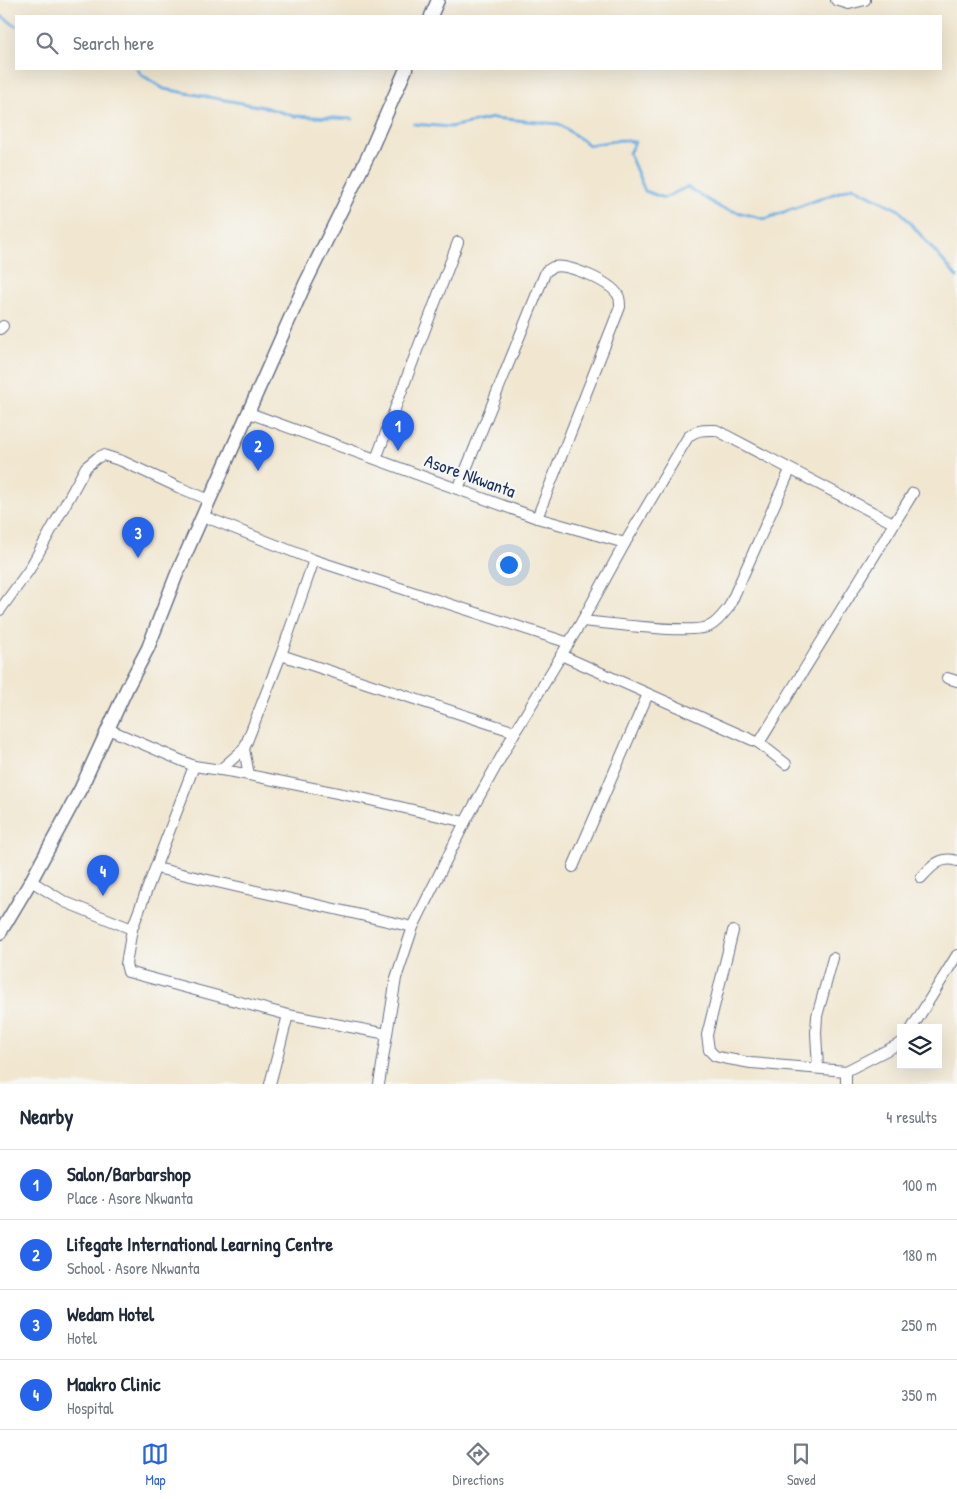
<!DOCTYPE html>
<meta charset="utf-8">
<style>
:root{--surface:#fff;--page:#f2f2f3;--text:#1f2937;--muted:#747a83;--line:#e0e1e3;--accent:#2563eb}
body{margin:0;font-family:"Patrick Hand",sans-serif;background:var(--page);color:var(--text)}
.controls{position:absolute;right:15px;bottom:15px;display:grid;overflow:hidden;border-radius:0px;box-shadow:0 5px 20px #0002}
.controls button{width:45px;height:45px;display:grid;place-items:center;padding:0;border:0;border-bottom:1px solid var(--line);background:var(--surface);color:var(--text);font:25px sans-serif}
.you{position:absolute;left:508px;top:564px;width:18px;height:18px;margin:-12px;border:4px solid #fff;border-radius:50%;background:#1a73e8;box-shadow:0 0 0 8px #1a73e833}
.badge{display:grid;place-items:center;width:32px;height:32px;border-radius:50%;background:var(--accent);color:#fff;font-size:16px;font-weight:700}
.pin{position:absolute;translate:-50% -41px;filter:drop-shadow(0 1px 2px #0008)}
.pin::after{content:'';position:absolute;top:26px;width:18px;height:15px;background:inherit;clip-path:polygon(0 0,100% 0,50% 100%)}
.list{margin:0;padding:0;list-style:none}
h2{display:flex;justify-content:space-between;align-items:center;height:65px;margin:0;padding:0 20px;font-size:21px}
h2 small{font-size:16px;font-weight:400;color:var(--muted)}
.list li{display:grid;grid-template-columns:32px 1fr auto;gap:15px;align-items:center;box-sizing:border-box;height:70px;padding:0 20px;border-top:1px solid var(--line)}
.list b{display:block;font-size:19px;white-space:nowrap}
.list p{margin:0;font-size:16px;white-space:nowrap;color:var(--muted)}
.list em{font-size:16px;font-style:normal;color:var(--muted)}
.icon{flex:none;width:28px;height:28px;fill:none;stroke:currentColor;stroke-width:2;stroke-linecap:round;stroke-linejoin:round}
.map{position:relative;flex:none;width:957px;height:1084px;overflow:hidden}
.search{position:absolute;background:var(--surface);box-shadow:0 5px 20px #0002;left:15px;right:15px;top:15px;height:55px;display:flex;align-items:center;gap:12px;box-sizing:border-box;padding:0 18px;border-radius:0px;color:var(--muted);font-size:19px}
.sheet{height:345px;background:var(--surface)}
nav{display:flex;justify-content:space-around;align-items:center;box-sizing:border-box;height:70px;border-top:1px solid var(--line);background:var(--surface);font-size:14px;color:var(--muted)}
nav a{display:grid;justify-items:center;gap:2px}
nav .on{color:var(--accent)}
.map>svg:first-child{display:block}
.lines{fill:none;stroke-linecap:round;stroke-linejoin:round}
.stream{stroke:#71b1e4;stroke-width:3}
.minor-casing{stroke:#666f86;stroke-width:12}
.tertiary-casing{stroke:#666f86;stroke-width:15}
.minor{stroke:#fff;stroke-width:10}
.tertiary{stroke:#fff;stroke-width:12}
.labels{text-anchor:middle;stroke-width:4.5;stroke-linejoin:round;paint-order:stroke}
.street-label{font-size:18px;fill:#1b2f5e;stroke:#f6f6f2}
</style>
<div class="map">
<svg width="957" height="1084" viewBox="0 0 957 1084">
<rect width="100%" height="100%" fill="#f6f6f2"/>
<filter id="ink" filterUnits="userSpaceOnUse"><feTurbulence type="fractalNoise" baseFrequency=".02" numOctaves="2"/><feDisplacementMap in="SourceGraphic" scale="10" xChannelSelector="R" yChannelSelector="G"/><feConvolveMatrix kernelMatrix="1 2 1 2 8 2 1 2 1" color-interpolation-filters="sRGB"/></filter>
<filter id="wash" filterUnits="userSpaceOnUse"><feTurbulence type="fractalNoise" baseFrequency=".0096" numOctaves="4" result="noise"/><feDisplacementMap in="SourceGraphic" scale="20" xChannelSelector="R" yChannelSelector="G"/><feGaussianBlur stdDeviation="1.12" result="paint"/><feColorMatrix in="noise" values="0 0 0 0 0 0 0 0 0 0 0 0 0 0 0 0 0 1.4 0 .05"/><feComposite in="paint" operator="in"/></filter>
<g filter="url(#wash)">
<rect width="100%" height="100%" fill="#f1e7d1"/>
<g class="lines">
<g class="stream">
<polyline points="0,15 16,26"/>
<polyline points="137,69 142,75 164,89 264,107 294,116 353,119"/>
<polyline points="414,124 450,127 493,118 559,124 589,145 621,140 635,142 629,153 645,191 664,198 687,187 721,208 765,219 853,187 899,210 957,277"/>
</g>
</g>
</g>
<g filter="url(#ink)">
<g class="lines">
<defs>
<g id="minor">
<polyline points="836,0 849,4 865,0"/>
<polyline points="0,329 3,326"/>
<polyline points="249,413 537,518 625,543"/>
<polyline points="376,459 458,242"/>
<path d="M458 489 546 271C549 270 551 268 553 267 568 263 610 282 618 295 620 298 620 303 620 307L537 518"/>
<polyline points="203,516 314,560 569,643"/>
<polyline points="0,610 29,570 86,467 97,458 103,455 122,461 178,487 210,500"/>
<path d="M582 621C606 623 692 635 710 626 718 622 724 613 729 607L790 470"/>
<polyline points="281,655 515,732"/>
<polyline points="561,655 759,743 786,764"/>
<polyline points="947,678 957,681"/>
<polyline points="108,729 194,766 234,772 357,797 465,822"/>
<polyline points="759,743 913,493"/>
<polyline points="244,749 249,775"/>
<polyline points="194,766 132,929 126,964 128,972 288,1015 387,1034"/>
<polyline points="220,770 244,749 281,655 314,560"/>
<polyline points="573,867 648,694"/>
<polyline points="156,868 413,927"/>
<path d="M921 878C931 867 941 855 957 861"/>
<polyline points="31,881 65,902 132,929"/>
<polyline points="733,931 707,1035 709,1050 715,1056 723,1058 751,1063 846,1071 901,1043"/>
<polyline points="912,1028 957,955"/>
<polyline points="818,1068 816,1033 817,1016 833,958"/>
<polyline points="270,1084 288,1015"/>
<path d="M379 1084 396 978 413 927 465 822 515 732 582 621 625 543 688 437C697 429 704 430 716 430L893 523"/>
<polyline points="846,1084 846,1071"/>
</g>
<g id="tertiary">
<polyline points="431,16 438,0"/>
<polyline points="0,933 31,881 81,788 127,688 148,648 176,576 305,284 368,156 406,69"/>
</g>
</defs>
<use href="#minor" class="minor-casing"/>
<use href="#tertiary" class="tertiary-casing"/>
<use href="#minor" class="minor"/>
<use href="#tertiary" class="tertiary"/>
</g>
</g>
<g class="labels">
<g class="street-label">
<text transform="translate(470 476) rotate(20)" y="6">Asore Nkwanta</text>
</g>
</g>
</svg>
<div class="controls">
<button><svg class="icon" aria-label="layers" viewBox="0 0 24 24"><path d="M12 4l9 5-9 5-9-5zM3 14l9 5 9-5"/></svg></button>
</div>
<div class="you"></div>
<div class="pin badge" style="left:398px;top:451px">1</div>
<div class="pin badge" style="left:258px;top:471px">2</div>
<div class="pin badge" style="left:138px;top:558px">3</div>
<div class="pin badge" style="left:103px;top:896px">4</div>
<div class="search"><svg class="icon" aria-label="search" viewBox="0 0 24 24"><circle cx="10" cy="10" r="6"/><path d="M15 15l6 6"/></svg>Search here</div>
</div>
<section class="sheet">
<h2>Nearby<small>4 results</small></h2>
<ul class="list">
<li><span class="badge">1</span><div><b>Salon/Barbarshop</b><p>Place · Asore Nkwanta</p></div><em>100 m</em></li>
<li><span class="badge">2</span><div><b>Lifegate International Learning Centre</b><p>School · Asore Nkwanta</p></div><em>180 m</em></li>
<li><span class="badge">3</span><div><b>Wedam Hotel</b><p>Hotel</p></div><em>250 m</em></li>
<li><span class="badge">4</span><div><b>Maakro Clinic</b><p>Hospital</p></div><em>350 m</em></li>
</ul>
</section>
<nav>
<a class="on"><svg class="icon" aria-label="map" viewBox="0 0 24 24"><path d="M3 6l6-2 6 2 6-2v14l-6 2-6-2-6 2zM9 4v14M15 6v14"/></svg>Map</a>
<a><svg class="icon" aria-label="directions" viewBox="0 0 24 24"><path d="M12 3l9 9-9 9-9-9zM9 14v-3h6M13 9l2 2-2 2"/></svg>Directions</a>
<a><svg class="icon" aria-label="saved" viewBox="0 0 24 24"><path d="M7 4h10v16l-5-4-5 4z"/></svg>Saved</a>
</nav>
